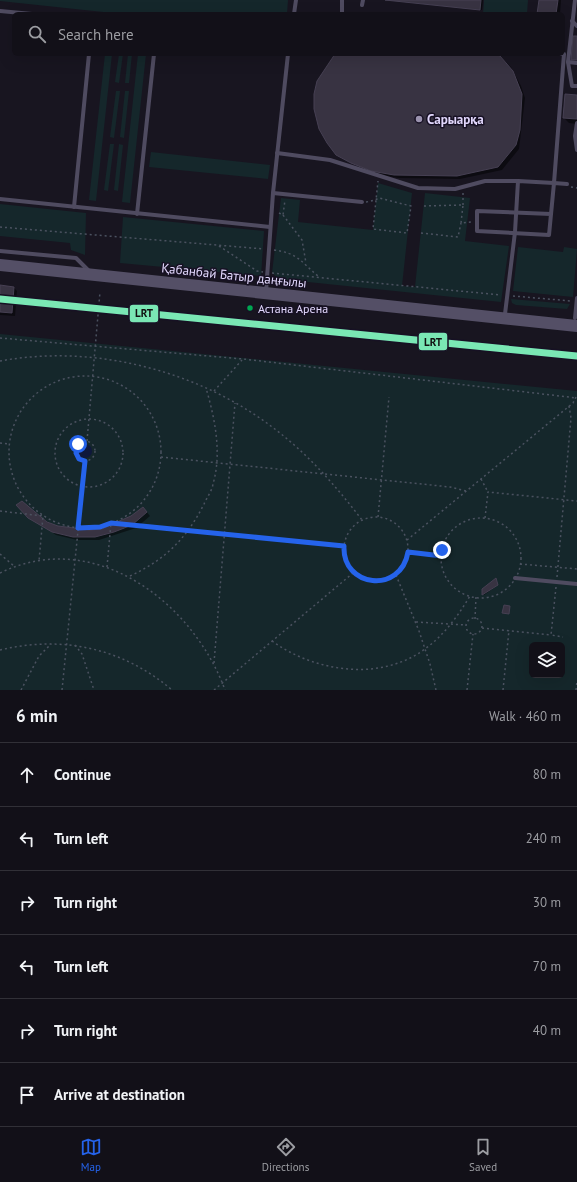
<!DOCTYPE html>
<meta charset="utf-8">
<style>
:root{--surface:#121018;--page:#1f1e25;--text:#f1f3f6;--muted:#9c9da2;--line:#313037;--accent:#2563eb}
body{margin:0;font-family:"PT Sans",sans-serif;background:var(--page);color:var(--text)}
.controls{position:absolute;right:12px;bottom:12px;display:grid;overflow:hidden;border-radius:6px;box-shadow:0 4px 16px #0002}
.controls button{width:36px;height:36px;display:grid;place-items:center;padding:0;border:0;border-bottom:1px solid var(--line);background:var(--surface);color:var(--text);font:20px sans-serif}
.stop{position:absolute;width:12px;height:12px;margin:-9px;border:3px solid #2563eb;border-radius:50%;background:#fff}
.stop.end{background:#2563eb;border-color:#fff;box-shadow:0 1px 4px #0008}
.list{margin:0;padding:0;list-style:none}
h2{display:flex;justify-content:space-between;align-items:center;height:52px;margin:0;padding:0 16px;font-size:17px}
h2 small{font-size:13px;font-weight:400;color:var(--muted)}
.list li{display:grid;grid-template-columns:26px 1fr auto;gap:12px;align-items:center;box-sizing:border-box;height:64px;padding:0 16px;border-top:1px solid var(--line)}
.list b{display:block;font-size:15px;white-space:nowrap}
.list em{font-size:13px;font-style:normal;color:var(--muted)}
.icon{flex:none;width:22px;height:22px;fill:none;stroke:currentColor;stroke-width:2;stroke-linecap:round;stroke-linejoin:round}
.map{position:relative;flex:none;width:577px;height:690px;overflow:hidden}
.search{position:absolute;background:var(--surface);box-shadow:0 4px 16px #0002;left:12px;right:12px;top:12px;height:44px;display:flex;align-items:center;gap:10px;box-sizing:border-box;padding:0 14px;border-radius:6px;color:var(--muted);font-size:15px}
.sheet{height:436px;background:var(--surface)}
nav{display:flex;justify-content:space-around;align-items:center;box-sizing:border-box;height:56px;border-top:1px solid var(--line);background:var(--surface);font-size:11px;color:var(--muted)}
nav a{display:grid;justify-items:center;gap:2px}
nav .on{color:var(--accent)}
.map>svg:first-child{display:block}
.green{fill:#15272b;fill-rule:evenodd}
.water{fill:#0f183c}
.shadow{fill:#0007}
.building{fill:#383342;stroke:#464053}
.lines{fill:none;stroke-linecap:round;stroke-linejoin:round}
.path{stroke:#4b5260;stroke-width:1.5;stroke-dasharray:2 3;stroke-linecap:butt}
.service{stroke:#4f4b60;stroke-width:4}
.secondary{stroke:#544f66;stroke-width:12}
.rail-1-casing{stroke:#171124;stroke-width:10}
.rail-1{stroke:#7ae7b4;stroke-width:7}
.route{stroke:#2563eb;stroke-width:5}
.poi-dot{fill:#9b93af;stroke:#171124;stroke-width:1.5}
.bus-dot{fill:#00a651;stroke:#171124;stroke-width:1.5}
.labels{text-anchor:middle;stroke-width:3;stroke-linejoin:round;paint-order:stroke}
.bus-label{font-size:12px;fill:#e1d7fc;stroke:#171124;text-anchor:start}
.poi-label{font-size:13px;font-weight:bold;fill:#e1d7fc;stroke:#171124;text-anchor:start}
.street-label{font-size:13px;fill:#e1d7fc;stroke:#171124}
.line-badge{stroke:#171124;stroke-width:1.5}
.pale-badge-label{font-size:11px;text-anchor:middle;font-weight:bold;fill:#111}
</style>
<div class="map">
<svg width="577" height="690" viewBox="0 0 577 690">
<rect width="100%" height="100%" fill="#181520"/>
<g class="green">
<polygon points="0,0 288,0 287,14 122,14 0,1"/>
<polygon points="484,0 528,0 527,14 483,14"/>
<polygon points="105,54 112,54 96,201 89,200"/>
<polygon points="119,54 123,54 119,83 115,82"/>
<polygon points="128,54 132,54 129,83 125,83"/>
<polygon points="138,54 146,54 130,203 122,202"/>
<polygon points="116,91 120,91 114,138 110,137"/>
<polygon points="125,91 129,91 124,138 120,137"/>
<polygon points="110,144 114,144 108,191 104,190"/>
<polygon points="119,144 123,145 118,191 114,190"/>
<polygon points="151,152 270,165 268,179 149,167"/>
<polygon points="378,183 412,193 402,286 415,287 425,193 470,198 465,241 509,246 501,302 279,279 272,273 281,198 300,200 298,222 373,230"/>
<polygon points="0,204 86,213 85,255 71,250 70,243 0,236"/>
<polygon points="123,217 264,231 261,276 120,263"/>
<polygon points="518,247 563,252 564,247 577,249 573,297 513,291"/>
<polygon points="511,299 570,304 567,309 516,305 512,303"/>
<path d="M0 334 577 391V690H0ZM532 645H562V675H532Z"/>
</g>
<circle class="water" cx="85" cy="451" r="7"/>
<g class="shadow">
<polygon points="386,0 483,0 482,10"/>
<polygon points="540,0 561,0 560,14 538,14"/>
<polygon points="337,54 491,54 500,57 511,67 521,86 525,98 519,149 502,170 460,179 398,178 375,174 341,158 337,154"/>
<polygon points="577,96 577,124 569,123 564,118"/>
<polygon points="0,286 14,288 17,291 15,316 0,315"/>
<polygon points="146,511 150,516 136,528 99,540 77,540 56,535 29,517 36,515 57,527 90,531 102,530"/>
<polygon points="496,579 498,585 484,595 482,591"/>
</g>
<g class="building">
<polygon points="385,0 481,0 480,10"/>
<polygon points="539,0 558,0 556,14 537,14"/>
<polygon points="573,36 577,36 577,60 571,60"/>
<polygon points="335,54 495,54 500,56 513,71 522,94 520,130 516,145 498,167 457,176 394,175 371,171 351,163 336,155 327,143 319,129 314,109 314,94 317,81"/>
<polygon points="565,94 577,95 577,119 563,118"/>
<polygon points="0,285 14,287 12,313 0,312"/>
<polygon points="22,501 47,522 58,526 90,530 102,529 117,522 131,516 143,507 147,512 132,525 114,532 95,537 73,537 52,532 28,518 16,505"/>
<polygon points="496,578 498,585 482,595 482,589"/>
<polygon points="504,605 510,606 509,614 502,613"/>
</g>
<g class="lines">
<g class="path">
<polyline points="129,14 129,9"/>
<polyline points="571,187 577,188"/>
<path d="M366 202C372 201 375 200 379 198L411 206 407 233 373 229 378 181"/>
<polyline points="463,205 463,193"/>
<polyline points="424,206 463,205 461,223 471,222"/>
<polyline points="279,213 283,215 285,200"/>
<polyline points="283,215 302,240 306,263"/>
<polyline points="0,227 264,249"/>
<polyline points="421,233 458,237 461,223"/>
<polyline points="219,246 257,271 263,272"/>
<path d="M274 250C298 253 301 262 318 276"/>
<polyline points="272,273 501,295"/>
<polyline points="513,296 571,301"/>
<polyline points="0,338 243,359 577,398"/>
<path d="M0 361C99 343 209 373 286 438 315 462 339 490 362 520"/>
<circle cx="85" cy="452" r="76"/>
<polyline points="214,391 242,360"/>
<circle cx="89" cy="453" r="34"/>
<polyline points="87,441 100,292"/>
<circle cx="85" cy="451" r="10"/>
<polyline points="0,443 9,444"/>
<polyline points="161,457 450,487 466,491"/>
<polyline points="481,479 488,492"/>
<polyline points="0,511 43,516 39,561"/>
<circle cx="376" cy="549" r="32"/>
<polyline points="378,517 389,397"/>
<polyline points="485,518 488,492 577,501"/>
<circle cx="481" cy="558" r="40"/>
<polyline points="407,540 573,403 576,397"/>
<polyline points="408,553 442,556"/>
<polyline points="0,554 14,566"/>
<polyline points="520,564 577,569"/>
<polyline points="107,567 111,523 344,546"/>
<path d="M0 573C94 527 193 602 225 690"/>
<polyline points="396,575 419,631 430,664 436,690"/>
<path d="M130 576C165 560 187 538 204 504 207 497 212 491 213 484 222 453 215 419 206 388"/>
<polyline points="557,577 571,418 569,406"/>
<polyline points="556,587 551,635 563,637"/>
<circle cx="474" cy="626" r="8"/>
<polyline points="475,619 476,597"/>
<polyline points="416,622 466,625"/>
<polyline points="482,628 551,635"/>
<path d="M272 641C315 672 380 682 425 649 444 635 458 616 470 596"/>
<polyline points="75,645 82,654 94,690"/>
<path d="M0 650C62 635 123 648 172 690"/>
<polyline points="214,663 235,403"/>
<polyline points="21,690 39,656 51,644"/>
<polyline points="62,690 85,461"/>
<polyline points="214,690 353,573"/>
<polyline points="467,690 473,634"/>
<polyline points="503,690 509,630"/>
<polyline points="576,690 577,681"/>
</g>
<g class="service">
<polyline points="575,0 568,62 572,86 577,86"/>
<polyline points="362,5 363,0"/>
<polyline points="0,11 32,14"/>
<polyline points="294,14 296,0"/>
<polyline points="342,14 342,0"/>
<polyline points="572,21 577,26"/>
<polyline points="568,62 577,63"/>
<polyline points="577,123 575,136 577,150"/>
<polyline points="277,153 330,160 418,188 455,189 485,181 518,181"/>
<polyline points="273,193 362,202"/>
<polyline points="0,199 270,227"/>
<polyline points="74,207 89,54"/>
<polyline points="137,214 154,54"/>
<polyline points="551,214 477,211 477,231 549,235 554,183 567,184"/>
<polyline points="0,251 76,258 90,272"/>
<polyline points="266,292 273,193 288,54"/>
<polyline points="505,314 515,232 518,181 554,183 564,54 561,54"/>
<polyline points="575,318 577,298"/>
<polyline points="515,578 577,584"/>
</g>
<polyline class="secondary" points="0,265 577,326"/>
<defs>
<polyline id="rail-1" points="0,299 577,356"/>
</defs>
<use href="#rail-1" class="rail-1-casing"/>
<use href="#rail-1" class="rail-1"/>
</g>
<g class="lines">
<path class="route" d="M78 444 76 453 79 459 85 461 78 528 100 527 111 523 344 546C342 588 401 594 408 552L442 556V550"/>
</g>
<circle class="poi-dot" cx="419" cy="119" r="4"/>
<circle class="bus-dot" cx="250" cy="308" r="3.5"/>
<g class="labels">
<g class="bus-label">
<text x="258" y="313">Астана Арена</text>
</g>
<g class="poi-label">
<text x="427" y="124">Сарыарқа</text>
</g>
<g class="street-label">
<text transform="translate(234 275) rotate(6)" y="5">Қабанбай Батыр даңғылы</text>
</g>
</g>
<g class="line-badge">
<rect x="129" y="304" width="30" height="19" rx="4" fill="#7ae7b4"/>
<rect x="418" y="332" width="30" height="19" rx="4" fill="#7ae7b4"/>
</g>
<g class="pale-badge-label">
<text x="144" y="317">LRT</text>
<text x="433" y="346">LRT</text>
</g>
</svg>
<div class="controls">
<button><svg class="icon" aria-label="layers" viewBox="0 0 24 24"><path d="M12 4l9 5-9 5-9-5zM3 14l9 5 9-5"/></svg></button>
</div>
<div class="stop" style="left:78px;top:444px"></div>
<div class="stop end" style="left:442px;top:550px"></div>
<div class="search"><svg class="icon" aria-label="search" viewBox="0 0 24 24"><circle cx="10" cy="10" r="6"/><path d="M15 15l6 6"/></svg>Search here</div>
</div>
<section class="sheet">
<h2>6 min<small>Walk · 460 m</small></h2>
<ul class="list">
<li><svg class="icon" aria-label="ahead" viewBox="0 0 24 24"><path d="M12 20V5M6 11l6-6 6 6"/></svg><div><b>Continue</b></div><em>80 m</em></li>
<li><svg class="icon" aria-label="left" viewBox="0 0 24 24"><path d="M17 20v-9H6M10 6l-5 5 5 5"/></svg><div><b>Turn left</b></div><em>240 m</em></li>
<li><svg class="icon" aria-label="right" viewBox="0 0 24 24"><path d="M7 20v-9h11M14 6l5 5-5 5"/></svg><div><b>Turn right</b></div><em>30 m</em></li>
<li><svg class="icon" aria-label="left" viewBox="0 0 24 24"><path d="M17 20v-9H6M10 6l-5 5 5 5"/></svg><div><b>Turn left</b></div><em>70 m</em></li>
<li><svg class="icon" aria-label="right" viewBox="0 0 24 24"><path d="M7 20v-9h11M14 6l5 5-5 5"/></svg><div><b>Turn right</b></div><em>40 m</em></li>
<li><svg class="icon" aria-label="arrive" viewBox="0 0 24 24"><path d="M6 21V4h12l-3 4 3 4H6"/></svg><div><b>Arrive at destination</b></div></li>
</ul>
</section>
<nav>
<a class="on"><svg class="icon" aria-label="map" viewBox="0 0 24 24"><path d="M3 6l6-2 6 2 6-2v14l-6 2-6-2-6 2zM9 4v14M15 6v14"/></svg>Map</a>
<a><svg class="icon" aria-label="directions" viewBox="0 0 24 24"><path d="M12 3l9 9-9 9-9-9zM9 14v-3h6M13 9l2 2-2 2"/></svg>Directions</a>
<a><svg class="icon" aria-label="saved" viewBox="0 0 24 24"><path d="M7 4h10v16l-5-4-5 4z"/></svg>Saved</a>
</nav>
